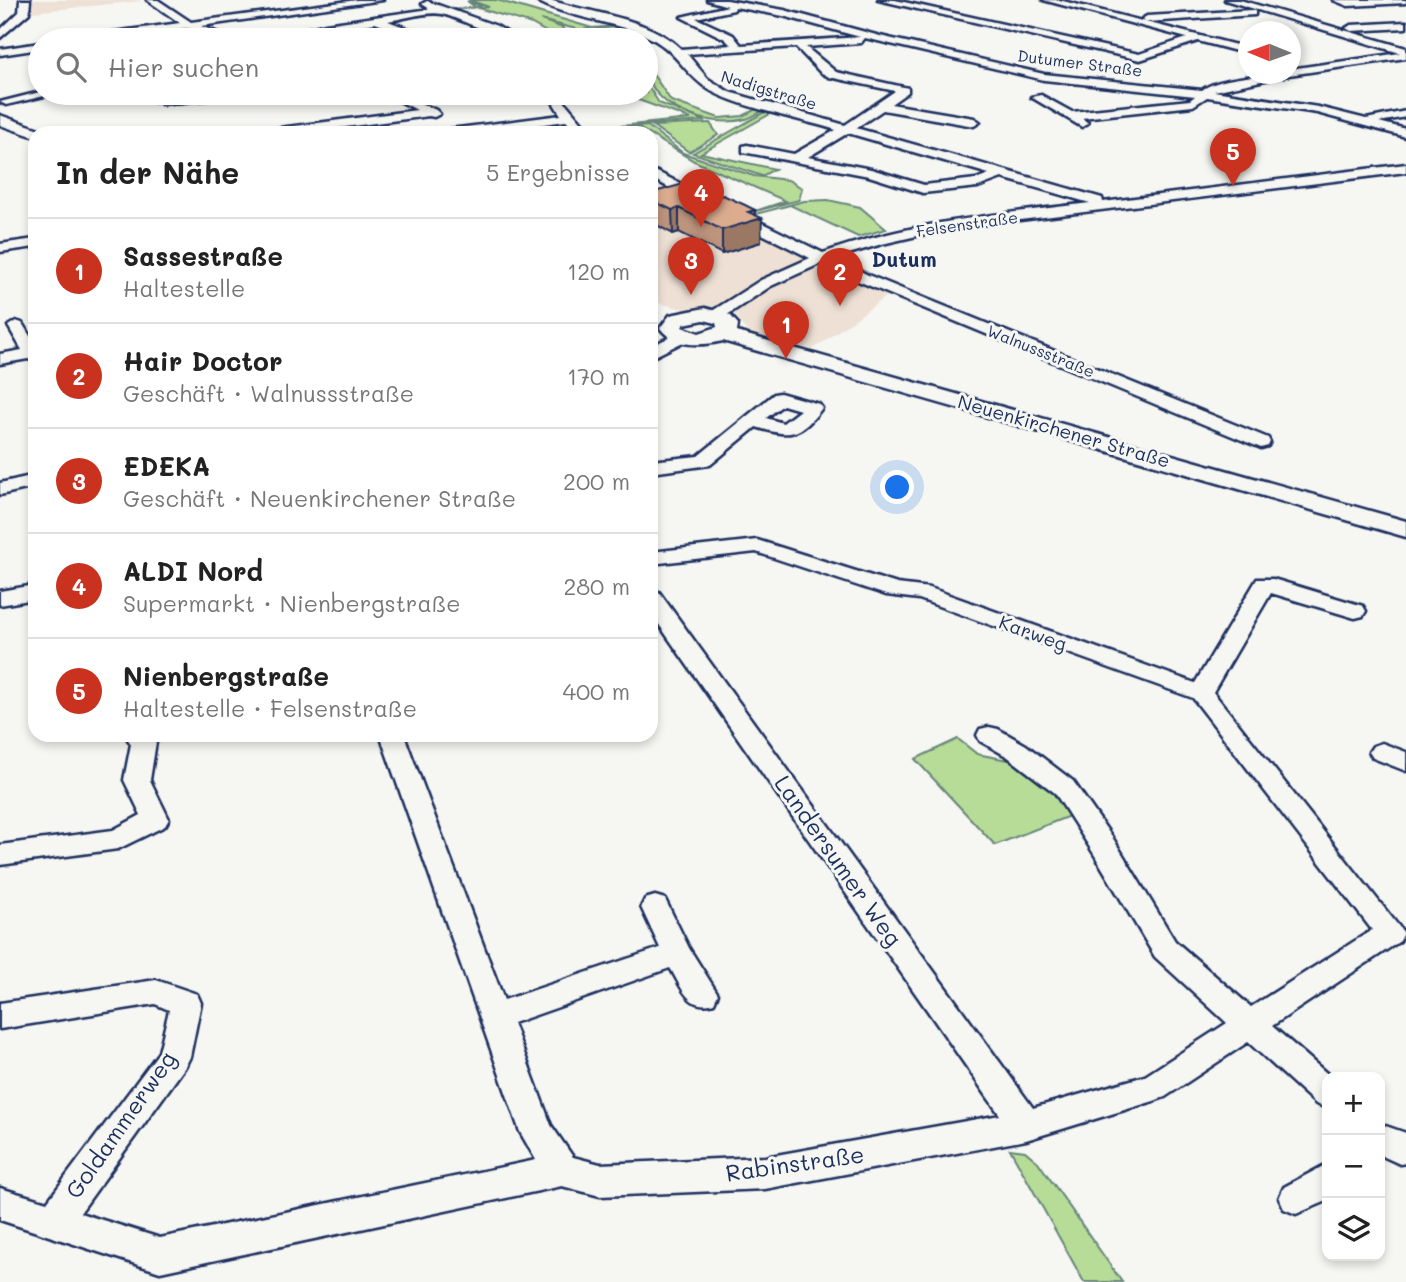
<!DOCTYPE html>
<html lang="de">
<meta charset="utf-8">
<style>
:root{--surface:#fff;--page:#f6f6f6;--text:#222;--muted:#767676;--line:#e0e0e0;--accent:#c8321e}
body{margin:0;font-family:Mali,sans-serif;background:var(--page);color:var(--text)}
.controls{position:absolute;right:21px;bottom:21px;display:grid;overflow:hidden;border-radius:14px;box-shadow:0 4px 10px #0003}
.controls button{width:63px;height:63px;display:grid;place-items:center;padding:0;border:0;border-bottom:2px solid var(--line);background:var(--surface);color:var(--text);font:35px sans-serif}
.compass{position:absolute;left:1238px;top:21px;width:63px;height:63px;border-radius:50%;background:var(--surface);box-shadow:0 4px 10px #0003;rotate:271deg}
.you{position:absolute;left:898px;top:488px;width:24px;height:24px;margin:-18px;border:5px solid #fff;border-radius:50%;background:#1a73e8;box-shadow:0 0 0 10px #1a73e833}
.badge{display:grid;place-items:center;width:46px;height:46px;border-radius:50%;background:var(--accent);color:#fff;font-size:23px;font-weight:700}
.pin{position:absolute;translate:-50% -58px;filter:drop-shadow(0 2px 4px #0008)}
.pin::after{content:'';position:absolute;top:37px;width:24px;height:21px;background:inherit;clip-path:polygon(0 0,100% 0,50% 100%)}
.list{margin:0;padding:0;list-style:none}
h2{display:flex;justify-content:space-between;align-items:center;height:91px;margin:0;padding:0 28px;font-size:30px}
h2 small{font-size:23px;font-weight:400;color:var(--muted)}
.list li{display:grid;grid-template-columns:46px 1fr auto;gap:21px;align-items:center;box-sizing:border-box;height:105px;padding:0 28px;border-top:2px solid var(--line)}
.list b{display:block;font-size:26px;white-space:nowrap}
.list p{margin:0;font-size:23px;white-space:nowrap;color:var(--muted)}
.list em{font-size:23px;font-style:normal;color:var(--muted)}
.icon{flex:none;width:38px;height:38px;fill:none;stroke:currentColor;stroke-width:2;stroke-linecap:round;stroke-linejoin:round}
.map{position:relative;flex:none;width:1406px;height:1282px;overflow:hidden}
.search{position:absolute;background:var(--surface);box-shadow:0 4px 10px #0003;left:28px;top:28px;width:630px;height:77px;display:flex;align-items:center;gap:18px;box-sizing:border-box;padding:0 24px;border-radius:38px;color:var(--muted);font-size:26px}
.panel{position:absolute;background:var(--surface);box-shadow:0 4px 10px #0003;left:28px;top:126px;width:630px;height:616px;border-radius:21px}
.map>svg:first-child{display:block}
.built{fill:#eee0d4}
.green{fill:#b6dc97;stroke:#68867a;stroke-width:2}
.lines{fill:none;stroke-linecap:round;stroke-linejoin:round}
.minor-casing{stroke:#1b2f5e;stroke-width:5}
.tertiary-casing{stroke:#1b2f5e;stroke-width:5}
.minor{fill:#f6f6f2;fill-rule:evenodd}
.tertiary{fill:#f6f6f2;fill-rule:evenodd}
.wall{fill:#bd947b;stroke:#1b2f5e;stroke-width:2}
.shaded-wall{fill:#9a7864;stroke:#1b2f5e;stroke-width:2}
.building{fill:#dcac8f;stroke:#1b2f5e;stroke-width:2}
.labels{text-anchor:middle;stroke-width:6;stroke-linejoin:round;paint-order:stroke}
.far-street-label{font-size:16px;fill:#1b2f5e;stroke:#f6f6f2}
.street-label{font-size:19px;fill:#1b2f5e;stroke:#f6f6f2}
.far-district-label{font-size:21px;font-weight:bold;fill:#1b2f5e;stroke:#f6f6f2}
.near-street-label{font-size:23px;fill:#1b2f5e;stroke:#f6f6f2}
</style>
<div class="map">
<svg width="1406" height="1282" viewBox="0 0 1406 1282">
<rect width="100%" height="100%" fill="#f6f6f2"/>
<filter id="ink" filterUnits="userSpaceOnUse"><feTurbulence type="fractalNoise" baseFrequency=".0143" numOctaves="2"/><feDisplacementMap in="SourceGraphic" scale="14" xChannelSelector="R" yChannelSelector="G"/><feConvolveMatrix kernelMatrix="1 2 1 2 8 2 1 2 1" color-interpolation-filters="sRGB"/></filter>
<g filter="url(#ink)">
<g class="built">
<polygon points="33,0 140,0 141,1 32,12"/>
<polygon points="664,187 891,293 812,350 751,334 743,327 737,316 715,310 694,312 651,301 651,193"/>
</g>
<g class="green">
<polygon points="469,0 497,0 592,28 629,25 600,29 621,40 615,40 597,31 597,28 587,29 611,40 559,40 567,36 570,31 580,30 541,20 563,28 565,33 562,34 565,34 556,40 531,40 555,37 532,24 478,8 478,7 445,11 475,7 467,1 481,6 479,8 489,7"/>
<path d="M646 64 671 101 719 118 743 116 760 107 766 109C760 112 753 117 746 119 710 129 646 108 646 64Z"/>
<polygon points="646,83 659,103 705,121 589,129 691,119 619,93 646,93"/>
<polygon points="770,109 773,110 770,114 701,153 775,169 762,176 693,153"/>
<polygon points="710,123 718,135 689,152 653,126"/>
<polygon points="648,126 683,153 754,176 788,180 802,188 799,200 752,212 786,201 694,161 639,128 592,131"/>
<polygon points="828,200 860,207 886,229 858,237 790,205 752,215 804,201"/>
<polygon points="958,739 977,754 1013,761 1058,792 1072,815 995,845 915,759"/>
<polygon points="1010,1149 1025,1151 1038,1162 1122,1282 1084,1282"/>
</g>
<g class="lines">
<defs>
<g id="minor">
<polygon points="20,0 30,0 29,13 0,38 0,30 19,12"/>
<polygon points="147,0 158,0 191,22 357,0 383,0 201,26 236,40 222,40 187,28 98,40 72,40 77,37 180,23"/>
<path d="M536 0H550C592 14 648 17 681 49L731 45 725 39 681 17 728 6 707 0H727L784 10 880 36 1044 74 1202 90C1218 77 1270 74 1290 74V69L1400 53 1225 0H1240L1406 48V58L1289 75 1214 91 1318 107 1366 119 1406 111V117L1379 122 1406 129V137L1317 113 1207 97 1193 106 1082 118 1088 123 1082 127 1031 97 1041 95 1072 112 1190 100 1195 96 1044 80 865 38 861 43 806 47 836 72 908 88V92L891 104 974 118 980 122 974 126 883 110 856 128 1102 198 1103 202 1406 164V172L947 229 882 244 835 258 868 275 1268 438 1270 442 1268 446 1261 448 858 281 822 263 771 286 721 319H709L707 316 709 313 761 280 810 258 730 218V212H740L823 253C909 222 1000 214 1090 203L1002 178 978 187 923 193 869 176 743 152V146L747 145 794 154 836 130C804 120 734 106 708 89 681 71 677 49 644 35 615 22 558 15 536 0ZM735 7 783 16 860 37 741 45 733 35 696 18 734 10ZM796 47 820 72 829 77 895 91 845 125 729 92 708 79 687 54ZM848 133 989 174 976 179 924 185 871 169 808 157Z"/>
<polygon points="878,0 895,0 1139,54 1187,38 1043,0 1059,0 1248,48 1248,54 1198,41 1140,60"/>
<polygon points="1333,0 1406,0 1406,3 1348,6"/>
<path d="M427 1 497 26 519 40C502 41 463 19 442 14 427 11 404 19 388 21L423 34V38L404 40 410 36 375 23 279 40H262L326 24 430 9 422 4Z"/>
<polygon points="1252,10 1255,11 1255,15 1147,22 1142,19 1147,16"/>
<polygon points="1406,22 1406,28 1351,31 1346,28 1351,25"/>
<polygon points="40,43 40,49 0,55 0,49"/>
<polygon points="40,92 57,93 6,105 0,102"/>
<path d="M132 93C144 92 154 97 166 97 194 98 222 92 251 93L245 96 163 104Z"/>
<polygon points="384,93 398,93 436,110 440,114 434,117 429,116 299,133 266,133 272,129 417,110"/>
<polygon points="547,93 557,93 591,133 578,133 566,121 477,133 444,133 450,129 561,115"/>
<polygon points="651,169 706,196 708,199 701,203 696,202 651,178"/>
<polygon points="35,239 35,247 0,252 0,244"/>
<polygon points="16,321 22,323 35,344 35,362 28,359 0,364 0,354 22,350 8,326"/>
<polygon points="683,331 689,333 691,336 689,339 651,358 651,346"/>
<path d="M780 393 819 404 822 408C799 438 789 437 756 427L710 465 651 473V461L698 456 774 394ZM783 405 800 410 783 423 766 418Z"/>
<polygon points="35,475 35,487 0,495 0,483"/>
<path d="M757 540 897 584 930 588 1195 683 1257 579H1273L1363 606 1366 611 1363 616 1355 618 1271 593 1213 692 1404 933 1400 941 1272 1026 1331 1077H1327V1108L1316 1104 1248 1042 1165 1097 1154 1101 1026 1140 765 1189 600 1196 562 1186 160 1272 0 1220V1188L47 1202 159 1052 169 1010 155 1004 0 1029V1003L156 980 197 994 201 1003 190 1057 185 1067 80 1213 160 1238 536 1160 520 1132 380 735H404L504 1000 660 948 641 907 645 899 655 896 665 899 689 948 718 994 714 1003C688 1011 682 987 670 968L513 1023 551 1125 573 1157 600 1164 765 1157 1000 1115 651 613V590L659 592 1033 1108 1145 1076 1227 1023 1155 957 1094 854 1055 793 1008 757 980 741 977 735 980 729 989 727 998 729 1026 745 1073 781 1114 840 1175 941 1251 1007 1372 930 1193 698 919 599 886 595 756 552 651 564V552Z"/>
<polygon points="35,585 35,599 0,605 0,591"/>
<polygon points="125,735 152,735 156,742 150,780 169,819 165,826 118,849 0,865 0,845 113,830 141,815 124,780 131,744"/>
<polygon points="1382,743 1406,752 1406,771 1373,758 1369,752 1373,746"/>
<polygon points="1380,1124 1406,1133 1406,1163 1400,1164 1380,1155"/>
<polygon points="1327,1164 1327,1201 1296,1214 1284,1209 1279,1198 1284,1187"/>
</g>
<g id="tertiary">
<polygon points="0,115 42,130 44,133 35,133 35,137 0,125"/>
<path d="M705 308 730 315 738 324 737 332 1406 521V537L723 341C701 346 675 348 660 328L670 315ZM704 320 716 323 717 327 699 333 682 327 684 324Z"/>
</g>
</defs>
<use href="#minor" class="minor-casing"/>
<use href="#tertiary" class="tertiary-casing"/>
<use href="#minor" class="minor"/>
<use href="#tertiary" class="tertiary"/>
</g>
<polygon class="wall" points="651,193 716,197 755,210 755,215 761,242 722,254 679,232 673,234 651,222"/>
<g class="shaded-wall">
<polygon points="679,208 679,232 673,234 672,210"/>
<polygon points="755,210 755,220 762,218 761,242 722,254 722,230 748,212"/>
</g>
<polygon class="building" points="687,183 716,197 723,195 745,205 755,210 748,212 762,218 722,230 679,208 672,210 651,200 651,193"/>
</g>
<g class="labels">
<g class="far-street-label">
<text transform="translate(1080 63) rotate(7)" y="6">Dutumer Straße</text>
<text transform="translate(769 90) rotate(17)" y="6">Nadigstraße</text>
<text transform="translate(967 224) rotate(-8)" y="6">Felsenstraße</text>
<text transform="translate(1041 351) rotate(22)" y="6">Walnussstraße</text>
</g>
<g class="street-label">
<text transform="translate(1064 431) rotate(16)" y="7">Neuenkirchener Straße</text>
<text transform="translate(1033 633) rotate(20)" y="7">Karweg</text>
</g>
<g class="far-district-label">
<text x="904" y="267">Dutum</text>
</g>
<g class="near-street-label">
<text transform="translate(838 861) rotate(55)" y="8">Landersumer Weg</text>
<text transform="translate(121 1125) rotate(-55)" y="8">Goldammerweg</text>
<text transform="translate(795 1164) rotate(-8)" y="8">Rabinstraße</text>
</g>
</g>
</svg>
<div class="controls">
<button>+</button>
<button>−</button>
<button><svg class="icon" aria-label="layers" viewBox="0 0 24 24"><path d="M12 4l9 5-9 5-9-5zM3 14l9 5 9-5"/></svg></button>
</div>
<svg class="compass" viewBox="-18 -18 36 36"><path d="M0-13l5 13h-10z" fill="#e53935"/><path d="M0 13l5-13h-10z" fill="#767676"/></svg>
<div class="you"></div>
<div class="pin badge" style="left:786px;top:359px">1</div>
<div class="pin badge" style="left:840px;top:306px">2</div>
<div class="pin badge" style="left:691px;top:295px">3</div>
<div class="pin badge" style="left:701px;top:227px">4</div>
<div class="pin badge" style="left:1233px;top:186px">5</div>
<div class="search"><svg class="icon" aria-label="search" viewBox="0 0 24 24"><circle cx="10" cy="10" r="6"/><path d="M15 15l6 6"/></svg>Hier suchen</div>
<section class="panel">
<h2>In der Nähe<small>5 Ergebnisse</small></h2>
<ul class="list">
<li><span class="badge">1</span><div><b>Sassestraße</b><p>Haltestelle</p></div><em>120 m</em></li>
<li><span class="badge">2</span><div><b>Hair Doctor</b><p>Geschäft · Walnussstraße</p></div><em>170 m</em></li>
<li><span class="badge">3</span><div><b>EDEKA</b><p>Geschäft · Neuenkirchener Straße</p></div><em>200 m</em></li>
<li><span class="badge">4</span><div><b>ALDI Nord</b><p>Supermarkt · Nienbergstraße</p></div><em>280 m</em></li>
<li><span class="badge">5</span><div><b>Nienbergstraße</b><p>Haltestelle · Felsenstraße</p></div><em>400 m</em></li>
</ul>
</section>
</div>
